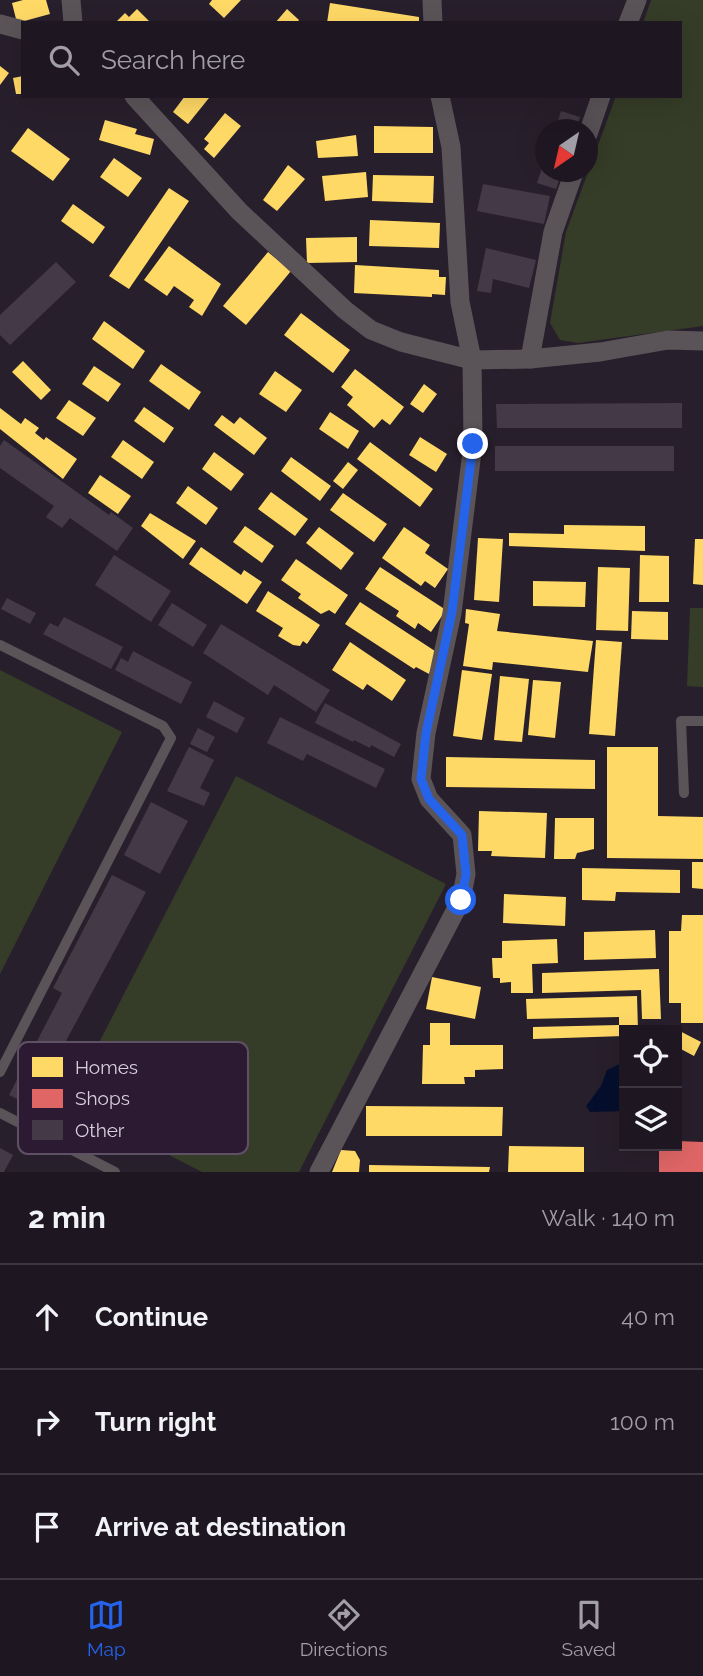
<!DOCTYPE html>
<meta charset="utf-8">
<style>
:root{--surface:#1e1721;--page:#2b242e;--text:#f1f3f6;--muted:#a19fa5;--line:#3c363f;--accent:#2563eb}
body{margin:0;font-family:Raleway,sans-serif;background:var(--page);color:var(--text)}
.controls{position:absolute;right:21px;bottom:21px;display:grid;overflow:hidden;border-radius:0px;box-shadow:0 7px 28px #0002}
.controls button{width:63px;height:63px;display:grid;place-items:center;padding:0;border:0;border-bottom:2px solid var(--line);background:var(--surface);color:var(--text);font:35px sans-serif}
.compass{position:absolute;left:535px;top:119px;width:63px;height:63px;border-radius:50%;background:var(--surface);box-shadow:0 7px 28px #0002;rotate:214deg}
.stop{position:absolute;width:21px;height:21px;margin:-16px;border:5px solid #2563eb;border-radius:50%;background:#fff}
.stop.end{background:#2563eb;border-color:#fff;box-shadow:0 2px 7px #0008}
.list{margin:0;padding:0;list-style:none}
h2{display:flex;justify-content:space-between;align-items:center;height:91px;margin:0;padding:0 28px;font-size:30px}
h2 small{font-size:23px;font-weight:400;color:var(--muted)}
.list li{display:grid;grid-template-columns:46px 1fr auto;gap:21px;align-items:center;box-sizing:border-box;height:105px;padding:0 28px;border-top:2px solid var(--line)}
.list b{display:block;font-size:26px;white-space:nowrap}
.list em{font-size:23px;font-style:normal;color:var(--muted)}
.icon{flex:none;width:38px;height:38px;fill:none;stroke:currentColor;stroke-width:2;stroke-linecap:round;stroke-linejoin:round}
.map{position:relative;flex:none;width:703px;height:1172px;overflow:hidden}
.search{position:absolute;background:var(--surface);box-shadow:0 7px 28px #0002;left:21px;right:21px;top:21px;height:77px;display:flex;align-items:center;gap:18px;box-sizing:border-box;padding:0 24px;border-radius:0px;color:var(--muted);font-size:26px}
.sheet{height:406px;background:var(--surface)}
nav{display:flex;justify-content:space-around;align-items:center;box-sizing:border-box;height:98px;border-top:2px solid var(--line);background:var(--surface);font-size:19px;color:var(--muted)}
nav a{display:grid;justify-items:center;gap:4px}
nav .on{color:var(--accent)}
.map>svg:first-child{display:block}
.green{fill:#353c27}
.water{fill:#050e2c}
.homes{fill:#ffd966}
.shops{fill:#e06666}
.building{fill:#443a47}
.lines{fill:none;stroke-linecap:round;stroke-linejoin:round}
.lane{stroke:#5a5459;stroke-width:10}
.street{stroke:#5a5459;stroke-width:19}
.route{stroke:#2563eb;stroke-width:9}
.key{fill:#2b1a31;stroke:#5f5065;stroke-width:2}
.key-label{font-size:19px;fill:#d9cedd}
</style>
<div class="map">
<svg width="703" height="1172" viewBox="0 0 703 1172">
<rect width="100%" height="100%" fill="#281f2c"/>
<g class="green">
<polygon points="651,0 703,0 703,326 578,343 560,340 550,323 566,232 616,96 680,96 680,23 643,23"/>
<polygon points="690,608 703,608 703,687 687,686"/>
<polygon points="0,670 122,732 0,974"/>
<polygon points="236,776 446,884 299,1172 202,1172 68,1103"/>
</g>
<polygon class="water" points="624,1062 624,1111 590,1112 586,1106 601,1086 607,1070"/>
<g class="homes">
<polygon points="23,0 46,0 50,14 17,23 12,3"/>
<polygon points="212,0 241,0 224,18 209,4"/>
<polygon points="330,3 419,17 419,23 327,23"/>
<polygon points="137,9 151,23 115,23 125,13 129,17"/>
<polygon points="287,9 299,20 297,23 275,23"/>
<polygon points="0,66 9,73 0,85"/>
<polygon points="23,76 23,94 16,94 13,78"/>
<polygon points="185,96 209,98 188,124 173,112"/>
<polygon points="225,113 241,126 214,158 204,149 209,143 204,139"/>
<polygon points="105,120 137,129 135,134 154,139 150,155 99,140"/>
<polygon points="374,126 433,127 433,153 374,153"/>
<polygon points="28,128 70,159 53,181 11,151"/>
<polygon points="356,135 358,156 318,158 316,141"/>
<polygon points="114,158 142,178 128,197 100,177"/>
<polygon points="288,165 305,179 277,211 263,200"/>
<polygon points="366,172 368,197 325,201 322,176"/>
<polygon points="373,175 434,176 433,203 372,201"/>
<polygon points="169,188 189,201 129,289 109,276"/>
<polygon points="73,204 105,227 93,244 61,221"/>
<polygon points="370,220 440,223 439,248 369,246"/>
<polygon points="357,237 357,262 307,263 306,238"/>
<polygon points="169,246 221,284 202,316 189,307 194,300 174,286 167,296 144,280"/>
<polygon points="268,252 291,271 246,325 223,306"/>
<polygon points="355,265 439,270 439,277 446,277 445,295 432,294 432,297 354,293"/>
<polygon points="301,313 350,350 333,373 284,335"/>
<polygon points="104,321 145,351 133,369 92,339"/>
<polygon points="23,361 51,390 41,400 12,372"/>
<polygon points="161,364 201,392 189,410 149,381"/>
<polygon points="94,366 121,384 108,402 82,384"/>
<polygon points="355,369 404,407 390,425 382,419 374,428 347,405 353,397 341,387"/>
<polygon points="275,371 302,390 286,412 259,394"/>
<polygon points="424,384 437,394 423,413 410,404"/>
<polygon points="69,400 96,418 83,436 56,418"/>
<polygon points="144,407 174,428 164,443 134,421"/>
<polygon points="0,408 21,424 25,418 39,428 35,433 44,440 46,437 77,459 63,479 0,429"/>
<polygon points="330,412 359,431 348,449 319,429"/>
<polygon points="222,415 234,424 240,417 267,438 254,455 214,425"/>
<polygon points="420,437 447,454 436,472 409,455"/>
<polygon points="123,440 154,462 142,479 111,457"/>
<polygon points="370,442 433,489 420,507 357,459"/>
<polygon points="214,452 244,474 231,491 202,469"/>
<polygon points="291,457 331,486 320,501 281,471"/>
<polygon points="348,462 358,470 343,489 333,481"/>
<polygon points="100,475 131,496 118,514 88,493"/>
<polygon points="188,486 218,508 206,525 176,503"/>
<polygon points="271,492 308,519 295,536 258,509"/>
<polygon points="343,493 387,524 374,542 330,510"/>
<polygon points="150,513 196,541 183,559 141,526"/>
<polygon points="564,525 645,526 645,551 509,546 509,533 564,534"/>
<polygon points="245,526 274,546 262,563 233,542"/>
<polygon points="319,527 354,553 341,570 306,543"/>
<polygon points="404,527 430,545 425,553 448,569 435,588 425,581 421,586 382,558"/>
<polygon points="478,538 503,539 499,602 474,600"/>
<polygon points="695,539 703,539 703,585 693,584"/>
<polygon points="201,547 241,575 244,570 262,582 247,604 189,564"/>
<polygon points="640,555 669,556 669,602 639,602"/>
<polygon points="296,559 348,595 335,614 329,610 321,614 298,598 301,594 281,580"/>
<polygon points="380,567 446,610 431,632 418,623 415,629 396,616 399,611 365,589"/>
<polygon points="598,567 630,568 628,631 596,630"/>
<polygon points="533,581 586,582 585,607 533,606"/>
<polygon points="268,591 320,625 307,644 303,641 300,646 293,645 278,636 283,628 256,611"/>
<polygon points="360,602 438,653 429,674 416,667 414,669 345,624"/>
<polygon points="466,609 500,614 497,631 593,641 588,672 493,662 492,670 463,666 469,624 465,623"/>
<polygon points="632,611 668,612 668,640 631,639"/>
<polygon points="596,640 622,642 615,736 589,734"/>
<polygon points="350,642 406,680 392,701 367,684 363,690 332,670"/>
<polygon points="462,670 492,674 482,740 453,736"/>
<polygon points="500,676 529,679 522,742 494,740"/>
<polygon points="533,680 561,682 555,738 528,735"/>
<polygon points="607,747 658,747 658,816 703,817 703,859 607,858"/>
<polygon points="446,757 595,760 595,789 446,787"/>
<polygon points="479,811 547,813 545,858 491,856 492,851 478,851"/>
<polygon points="555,818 594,818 594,849 577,853 575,859 554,859"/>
<polygon points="692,862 703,862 703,889 692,888"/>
<polygon points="582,868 680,870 680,893 616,892 615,901 582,900"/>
<polygon points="504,894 566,897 565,926 503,923"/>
<polygon points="682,915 703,915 703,1023 681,1023 681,1003 669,1003 669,931 681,931"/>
<polygon points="655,930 656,958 584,960 584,932"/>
<polygon points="557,939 558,963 532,964 533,993 511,993 511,982 500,983 500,978 493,978 492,958 502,958 502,941"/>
<polygon points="659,969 661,1019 642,1019 641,990 542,993 542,973"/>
<polygon points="432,977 481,987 475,1019 426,1009"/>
<polygon points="637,996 638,1030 624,1030 624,1036 533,1039 533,1027 619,1025 619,1017 527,1019 526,999"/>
<polygon points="430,1023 450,1023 450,1045 503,1045 503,1069 475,1070 475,1077 464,1077 465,1084 422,1084 423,1045 430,1045"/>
<polygon points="672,1027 701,1042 694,1056 677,1047 677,1030 670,1030"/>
<polygon points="366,1106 503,1107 502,1136 366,1136"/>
<polygon points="509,1146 584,1147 584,1172 508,1172"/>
<polygon points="341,1150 355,1151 360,1160 359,1172 332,1172"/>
<polygon points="369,1165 490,1167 489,1172 369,1172"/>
</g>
<polygon class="shops" points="677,1141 703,1142 703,1172 659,1172 659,1146 677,1146"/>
<g class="building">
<polygon points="561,111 580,117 576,130 555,130"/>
<polygon points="545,159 545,172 562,172 556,189 537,183"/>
<polygon points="483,184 550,196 544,224 477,211"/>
<polygon points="486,248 536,260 529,288 493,279 491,293 477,291"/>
<polygon points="56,262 76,282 10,345 0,335 0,315"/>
<polygon points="682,403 682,428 497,428 496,404"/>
<polygon points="4,440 109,515 111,512 133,528 117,551 70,518 62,528 46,517 54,506 0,468 0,446"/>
<rect x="495" y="446" width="179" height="25"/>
<polygon points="114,555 171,591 151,622 95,585"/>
<polygon points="7,598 36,613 30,624 1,609"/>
<polygon points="172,603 207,625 193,647 158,625"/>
<polygon points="64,617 123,647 111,669 43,634 50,623 58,627"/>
<polygon points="221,624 330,690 316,712 274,685 268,695 203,653"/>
<polygon points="133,651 192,682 181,704 115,670 121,658 128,662"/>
<polygon points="214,701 245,718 237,733 206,717"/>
<polygon points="325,703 401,744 394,757 371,745 370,748 354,740 353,742 315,723"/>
<polygon points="280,717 385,769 376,788 307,754 303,761 267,743"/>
<polygon points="198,728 215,737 207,752 190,744"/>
<polygon points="189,747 214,760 200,788 210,793 204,806 167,791"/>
<polygon points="151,802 188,821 160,874 124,855"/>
<polygon points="112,875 146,892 31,1106 9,1095 62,993 53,988"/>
<polygon points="0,1148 13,1155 4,1172 0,1172"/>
</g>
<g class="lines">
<g class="lane">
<polyline points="0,645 163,726 171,738 0,1072"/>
<polyline points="684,793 681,721 703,721"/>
<polyline points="0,1113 115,1172"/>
</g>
<g class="street">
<polyline points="71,0 73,23"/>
<polyline points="432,0 433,23"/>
<polyline points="628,23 637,0"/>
<polyline points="0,24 23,30"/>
<polyline points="134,96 239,211 345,310 371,330 401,342 472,360 530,359 600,352 668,340 703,341"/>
<polyline points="588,134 601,96"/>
<polyline points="530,359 553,232 574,172"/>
<polyline points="319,1172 461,900 466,874 462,835 429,799 421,779 426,733 452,613 473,444 472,360 460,302 451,147 440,96"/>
</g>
</g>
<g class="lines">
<polyline class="route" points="461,900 466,874 462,835 429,799 421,779 426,733 452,612 473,444"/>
</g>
<rect x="18" y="1042" width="230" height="112" rx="10" class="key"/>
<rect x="32" y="1057" width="31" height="20" fill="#ffd966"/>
<rect x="32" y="1089" width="31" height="19" fill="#e06666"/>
<rect x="32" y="1120" width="31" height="20" fill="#443a47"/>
<g class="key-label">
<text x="75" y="1074">Homes</text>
<text x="75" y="1105">Shops</text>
<text x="75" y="1137">Other</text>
</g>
</svg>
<div class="controls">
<button><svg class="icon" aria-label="locate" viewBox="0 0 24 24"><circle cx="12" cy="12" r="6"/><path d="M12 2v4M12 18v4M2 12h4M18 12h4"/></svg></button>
<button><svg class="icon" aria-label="layers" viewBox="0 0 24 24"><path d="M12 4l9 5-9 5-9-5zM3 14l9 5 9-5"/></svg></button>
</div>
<svg class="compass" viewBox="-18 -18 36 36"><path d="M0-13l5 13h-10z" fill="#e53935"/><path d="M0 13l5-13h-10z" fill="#a19fa5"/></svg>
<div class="stop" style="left:461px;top:900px"></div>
<div class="stop end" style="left:473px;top:444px"></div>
<div class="search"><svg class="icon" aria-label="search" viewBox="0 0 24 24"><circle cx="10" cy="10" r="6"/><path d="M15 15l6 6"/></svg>Search here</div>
</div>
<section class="sheet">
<h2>2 min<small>Walk · 140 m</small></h2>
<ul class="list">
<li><svg class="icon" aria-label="ahead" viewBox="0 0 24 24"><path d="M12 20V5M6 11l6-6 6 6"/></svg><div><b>Continue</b></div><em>40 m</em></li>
<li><svg class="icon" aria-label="right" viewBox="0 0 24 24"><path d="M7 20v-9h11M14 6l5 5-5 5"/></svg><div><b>Turn right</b></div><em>100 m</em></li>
<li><svg class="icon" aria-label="arrive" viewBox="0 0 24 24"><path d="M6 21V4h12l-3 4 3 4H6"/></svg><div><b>Arrive at destination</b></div></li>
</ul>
</section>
<nav>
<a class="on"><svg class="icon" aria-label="map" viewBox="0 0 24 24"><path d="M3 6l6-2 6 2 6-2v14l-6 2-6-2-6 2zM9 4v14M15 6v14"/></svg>Map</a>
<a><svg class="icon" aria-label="directions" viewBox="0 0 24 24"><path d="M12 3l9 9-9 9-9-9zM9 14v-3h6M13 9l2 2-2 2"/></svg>Directions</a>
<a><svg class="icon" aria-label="saved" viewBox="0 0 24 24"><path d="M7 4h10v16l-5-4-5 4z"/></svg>Saved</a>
</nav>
